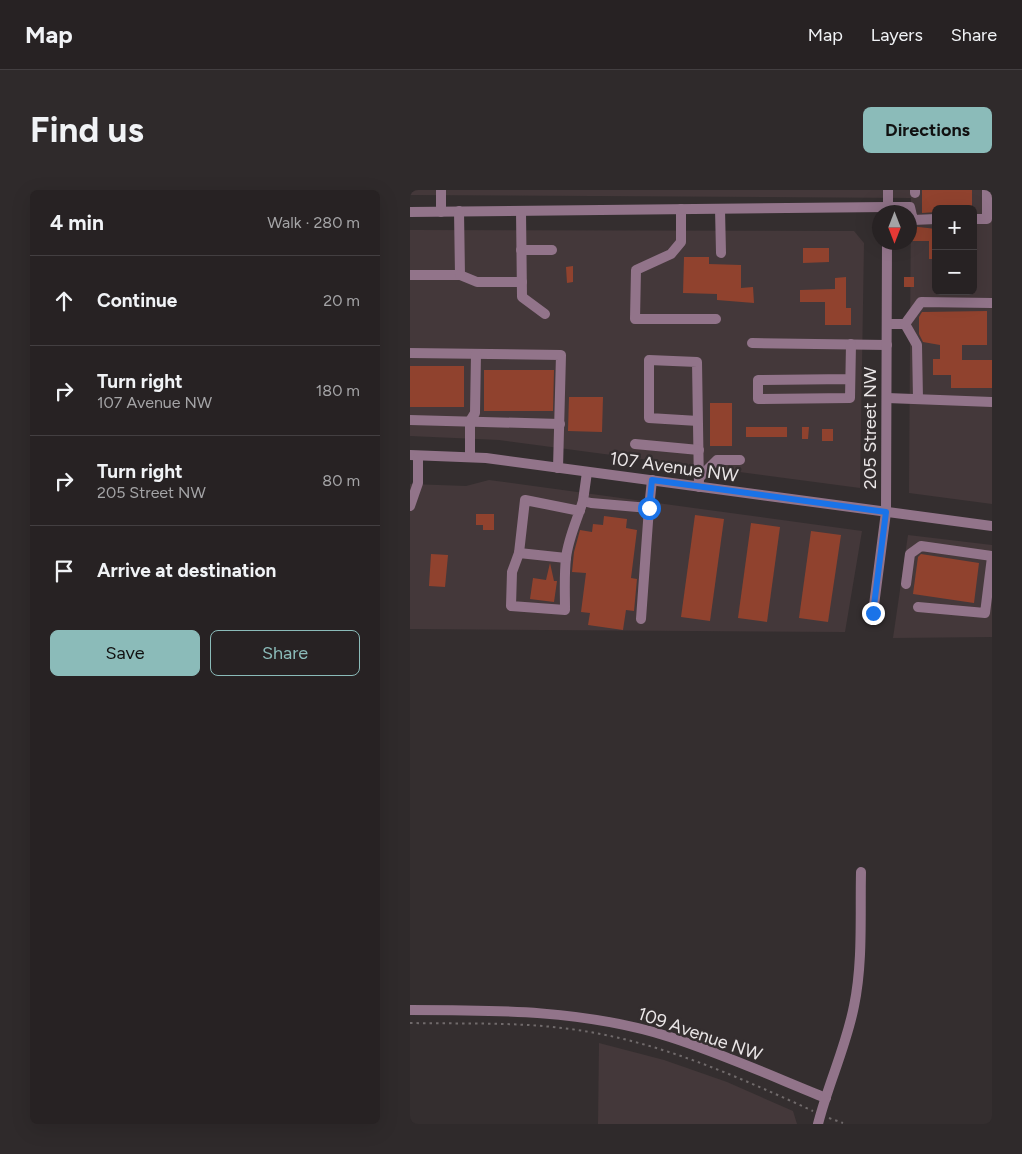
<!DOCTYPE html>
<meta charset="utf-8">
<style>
:root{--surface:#272223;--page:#2f2a2b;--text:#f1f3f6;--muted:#a4a4a6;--line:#433f41;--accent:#8bbbb9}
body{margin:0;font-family:Figtree,sans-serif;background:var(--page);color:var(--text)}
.controls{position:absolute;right:15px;top:15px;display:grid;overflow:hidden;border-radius:8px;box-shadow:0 5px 20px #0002}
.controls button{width:45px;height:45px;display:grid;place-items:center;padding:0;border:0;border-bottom:1px solid var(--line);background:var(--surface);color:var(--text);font:25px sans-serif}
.compass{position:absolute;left:462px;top:15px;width:45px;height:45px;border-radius:50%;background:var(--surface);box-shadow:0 5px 20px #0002;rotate:180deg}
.stop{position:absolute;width:15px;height:15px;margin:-11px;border:4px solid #1a73e8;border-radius:50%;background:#fff}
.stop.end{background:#1a73e8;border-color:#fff;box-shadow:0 1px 5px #0008}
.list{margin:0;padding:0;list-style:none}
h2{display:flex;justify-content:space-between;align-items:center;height:65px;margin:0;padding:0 20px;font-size:21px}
h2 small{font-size:16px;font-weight:400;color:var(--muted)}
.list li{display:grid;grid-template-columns:32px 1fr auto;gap:15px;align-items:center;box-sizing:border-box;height:90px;padding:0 20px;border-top:1px solid var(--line)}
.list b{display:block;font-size:19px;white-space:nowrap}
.list p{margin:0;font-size:16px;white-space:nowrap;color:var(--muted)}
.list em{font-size:16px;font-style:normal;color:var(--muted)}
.actions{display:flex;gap:10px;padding:15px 20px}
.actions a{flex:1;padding:11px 0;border:1px solid var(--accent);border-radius:8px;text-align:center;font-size:18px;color:var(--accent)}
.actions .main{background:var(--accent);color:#111}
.icon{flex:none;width:28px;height:28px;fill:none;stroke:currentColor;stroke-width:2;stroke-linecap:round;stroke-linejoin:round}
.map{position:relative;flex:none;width:582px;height:934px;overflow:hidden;border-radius:8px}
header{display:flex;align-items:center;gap:30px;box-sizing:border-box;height:70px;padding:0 25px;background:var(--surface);border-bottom:1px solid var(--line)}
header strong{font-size:24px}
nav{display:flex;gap:28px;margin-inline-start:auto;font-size:18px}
.intro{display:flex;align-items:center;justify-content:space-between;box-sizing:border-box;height:120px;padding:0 30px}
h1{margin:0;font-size:35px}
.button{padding:12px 22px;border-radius:8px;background:var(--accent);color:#111;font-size:18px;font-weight:700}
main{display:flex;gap:30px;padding:0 30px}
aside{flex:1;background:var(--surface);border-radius:8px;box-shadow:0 5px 20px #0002}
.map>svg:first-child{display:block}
.built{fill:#44383a;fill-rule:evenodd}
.building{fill:#90422e}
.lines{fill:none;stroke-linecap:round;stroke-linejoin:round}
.path{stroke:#706a6b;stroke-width:2;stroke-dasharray:2.5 4;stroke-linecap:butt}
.minor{stroke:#92748a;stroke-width:10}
.route{stroke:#1a73e8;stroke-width:6}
.labels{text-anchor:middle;stroke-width:5;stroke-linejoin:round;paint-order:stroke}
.street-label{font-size:18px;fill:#eae6e7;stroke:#342e2f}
</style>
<header>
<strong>Map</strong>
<nav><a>Map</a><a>Layers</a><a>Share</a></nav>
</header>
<div class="intro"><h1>Find us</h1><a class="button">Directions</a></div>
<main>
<aside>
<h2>4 min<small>Walk · 280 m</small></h2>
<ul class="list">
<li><svg class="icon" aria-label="ahead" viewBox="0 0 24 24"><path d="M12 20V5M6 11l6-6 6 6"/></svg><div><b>Continue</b></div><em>20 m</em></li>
<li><svg class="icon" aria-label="right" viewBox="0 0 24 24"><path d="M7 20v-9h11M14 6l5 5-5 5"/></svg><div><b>Turn right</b><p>107 Avenue NW</p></div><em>180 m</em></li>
<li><svg class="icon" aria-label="right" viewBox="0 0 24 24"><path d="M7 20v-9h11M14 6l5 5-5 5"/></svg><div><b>Turn right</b><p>205 Street NW</p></div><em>80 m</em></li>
<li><svg class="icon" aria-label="arrive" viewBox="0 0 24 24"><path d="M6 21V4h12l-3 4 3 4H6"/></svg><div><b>Arrive at destination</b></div></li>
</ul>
<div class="actions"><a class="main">Save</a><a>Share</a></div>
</aside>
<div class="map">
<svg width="582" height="934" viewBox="0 0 582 934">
<rect width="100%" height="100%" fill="#342e2f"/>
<g class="built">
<path d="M0 0H582V314L499 303 501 8 0 5ZM526 19H563V101H526Z"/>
<polygon points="0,40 444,41 454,53 450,298 89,250 0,246"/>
<polygon points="79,290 452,341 435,442 0,439 0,294 56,296"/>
<polygon points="498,345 582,355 582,447 483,448"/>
<polygon points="189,853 254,870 317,892 383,921 387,934 188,934"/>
</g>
<g class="building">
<polygon points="512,0 562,0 562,19 526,19 526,22 512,23"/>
<polygon points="500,36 526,39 526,69 519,69 519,51 502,51 502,47 500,47"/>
<polygon points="393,58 419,58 419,72 393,73"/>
<polygon points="274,67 299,67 299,74 331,75 331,98 343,97 344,113 307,110 307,104 273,103"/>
<polygon points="163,76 163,92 157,93 156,77"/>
<polygon points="436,87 436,118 441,118 441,135 415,135 415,112 390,112 390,100 425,99 425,88"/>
<rect x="494" y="87" width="10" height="10"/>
<polygon points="577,121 577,155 552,155 552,170 582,170 582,198 541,198 541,185 523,185 523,169 530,169 530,155 513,152 509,144 509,127 512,122"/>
<rect x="0" y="176" width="54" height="41"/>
<polygon points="74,180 144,180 143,221 74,221"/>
<polygon points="159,207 193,207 192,242 158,241"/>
<rect x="300" y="213" width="22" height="43"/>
<rect x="336" y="237" width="41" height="10"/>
<polygon points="392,237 399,237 398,249 392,249"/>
<rect x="412" y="239" width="11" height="12"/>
<polygon points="66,324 84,324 84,340 73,340 73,335 66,335"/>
<polygon points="285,325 314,329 300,431 271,427"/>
<polygon points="194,326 217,329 216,338 227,340 221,388 227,389 224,421 216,420 213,440 178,435 180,423 171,422 176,383 162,382 164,362 170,340 182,342 183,334 193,335"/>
<polygon points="341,333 370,337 357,432 328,428"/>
<polygon points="401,341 431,345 418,432 389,428"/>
<polygon points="21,364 38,365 35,397 19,396"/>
<polygon points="511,364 569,373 564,413 503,404 508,367"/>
<polygon points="140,373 144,391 147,391 144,412 120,409 123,388 136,390"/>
</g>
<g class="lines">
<g class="path">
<path d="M0 833C51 834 102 832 152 838 241 848 322 884 403 921"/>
<polyline points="419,928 433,933"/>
</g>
<g class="minor">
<polyline points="31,0 31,22"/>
<polyline points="505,3 505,0"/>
<polyline points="271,19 271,52 261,64 226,80 225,129 306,129"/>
<polyline points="310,19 311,63"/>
<polyline points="111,21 112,107 135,124"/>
<polyline points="478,21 478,0"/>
<polyline points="0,22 478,17 500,17 503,30 526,29"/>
<polyline points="563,29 577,29 577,0"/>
<polyline points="111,60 142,60"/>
<polyline points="1,85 50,85 49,21"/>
<polyline points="50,85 67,92 112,92"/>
<polyline points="477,134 495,134 507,155 508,209"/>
<polyline points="495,134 511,112 582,113"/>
<polyline points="342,153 477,155"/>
<polyline points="0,163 151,165 148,278"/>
<polyline points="440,189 348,190 348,209 440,208 441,154"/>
<polyline points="477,208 582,212"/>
<polyline points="0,230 150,234"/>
<polyline points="288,231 239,228 239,170 287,172 289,297"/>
<polyline points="225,254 289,260"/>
<polyline points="0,265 76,268 582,336"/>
<polyline points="60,267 60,231 65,223 66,164"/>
<polyline points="177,282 173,311 181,313 239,318 242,290"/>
<polyline points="289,288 307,270 330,270"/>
<polyline points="0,316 8,293 8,266"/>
<path d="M170 321 115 310 109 363 102 382 101 416 155 420C155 403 154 385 156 368 158 349 167 330 173 311"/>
<polyline points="109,363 156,368"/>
<polyline points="496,394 500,364 511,356 582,366"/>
<polyline points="508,417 575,423 582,367"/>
<polyline points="463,423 476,322 477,52"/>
<polyline points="231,429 239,318"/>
<path d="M0 820C88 820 175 820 260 847 313 864 364 887 416 908"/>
<path d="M408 934C418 894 436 857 444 816 453 773 450 726 451 682"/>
</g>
</g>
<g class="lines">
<polyline class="route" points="239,318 242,290 476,322 463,423"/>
</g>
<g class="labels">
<g class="street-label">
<text transform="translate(460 238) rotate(-90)" y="6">205 Street NW</text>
<text transform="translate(264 277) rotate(8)" y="6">107 Avenue NW</text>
<text transform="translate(290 844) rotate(19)" y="6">109 Avenue NW</text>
</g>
</g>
</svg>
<div class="controls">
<button>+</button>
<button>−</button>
</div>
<svg class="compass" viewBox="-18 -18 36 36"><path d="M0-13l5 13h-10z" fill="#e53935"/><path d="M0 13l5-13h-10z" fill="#a4a4a6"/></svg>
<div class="stop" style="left:239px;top:318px"></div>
<div class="stop end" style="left:463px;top:423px"></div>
</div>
</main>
